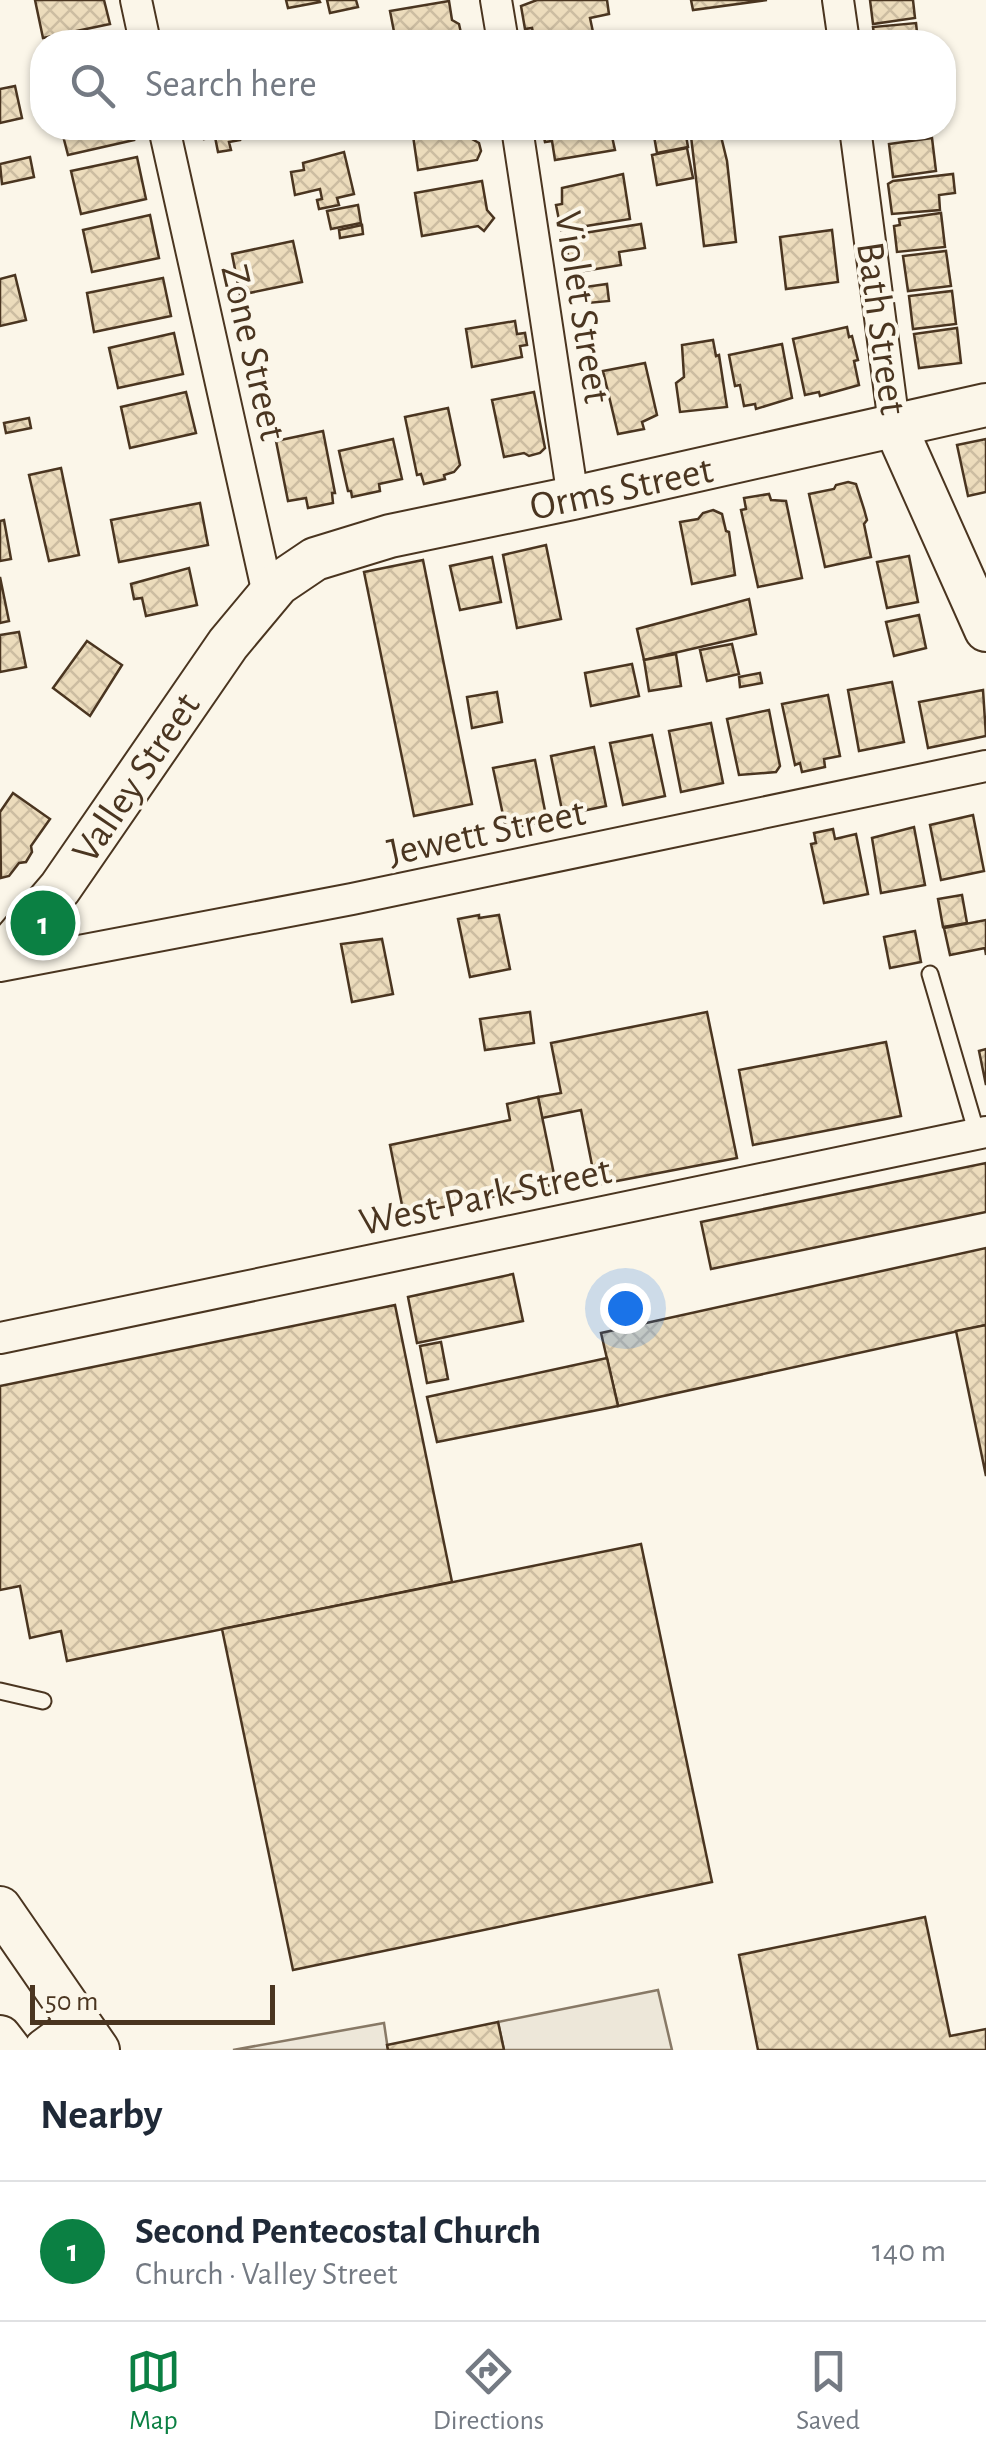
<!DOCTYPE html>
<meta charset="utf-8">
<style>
:root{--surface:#fff;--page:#f2f2f3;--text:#1f2937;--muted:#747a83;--line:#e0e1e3;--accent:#0b8043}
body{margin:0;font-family:"Alegreya Sans",sans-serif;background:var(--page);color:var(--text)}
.scale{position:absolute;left:30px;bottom:25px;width:245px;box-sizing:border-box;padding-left:10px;border:5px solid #4a3520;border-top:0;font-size:28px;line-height:35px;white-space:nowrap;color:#4a3520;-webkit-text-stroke:8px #fbf6e9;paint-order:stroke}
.you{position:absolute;left:625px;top:1308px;width:35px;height:35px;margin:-25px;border:8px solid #fff;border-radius:50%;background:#1a73e8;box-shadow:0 0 0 15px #1a73e833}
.badge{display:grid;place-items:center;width:65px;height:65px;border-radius:50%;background:var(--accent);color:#fff;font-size:32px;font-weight:700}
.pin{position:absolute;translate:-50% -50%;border:5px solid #fff;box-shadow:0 2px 10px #0006}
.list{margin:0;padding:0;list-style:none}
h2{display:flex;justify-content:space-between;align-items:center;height:130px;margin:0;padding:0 40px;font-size:42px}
h2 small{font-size:32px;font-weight:400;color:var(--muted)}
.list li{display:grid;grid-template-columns:65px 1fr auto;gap:30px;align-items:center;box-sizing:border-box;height:140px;padding:0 40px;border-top:2px solid var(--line)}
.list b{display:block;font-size:38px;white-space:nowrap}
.list p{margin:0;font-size:32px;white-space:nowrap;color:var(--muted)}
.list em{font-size:32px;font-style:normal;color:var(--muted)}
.icon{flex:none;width:55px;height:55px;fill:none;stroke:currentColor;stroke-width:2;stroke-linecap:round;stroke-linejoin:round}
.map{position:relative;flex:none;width:986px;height:2050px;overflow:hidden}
.search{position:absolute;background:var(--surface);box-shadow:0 2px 8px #0004;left:30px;right:30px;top:30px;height:110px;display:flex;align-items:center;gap:25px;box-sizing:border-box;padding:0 35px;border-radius:40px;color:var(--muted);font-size:38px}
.sheet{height:270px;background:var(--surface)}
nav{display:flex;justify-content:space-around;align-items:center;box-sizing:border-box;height:140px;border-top:2px solid var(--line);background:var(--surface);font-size:28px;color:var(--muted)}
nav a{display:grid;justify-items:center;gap:5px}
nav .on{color:var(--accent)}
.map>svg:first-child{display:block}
.parking{fill:#ede7d9;stroke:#887966;stroke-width:2.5}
.building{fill:url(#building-cross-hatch);stroke:#4a3520;stroke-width:2.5}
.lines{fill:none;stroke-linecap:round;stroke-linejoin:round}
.lane-casing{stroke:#4a3520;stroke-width:19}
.street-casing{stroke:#4a3520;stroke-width:34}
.secondary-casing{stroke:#4a3520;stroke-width:46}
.lane{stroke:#fbf6e9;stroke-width:15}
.street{stroke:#fbf6e9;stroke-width:30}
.secondary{stroke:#fbf6e9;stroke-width:42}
.labels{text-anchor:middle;stroke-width:8;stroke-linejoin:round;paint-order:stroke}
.street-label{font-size:40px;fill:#4a3520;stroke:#fbf6e9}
</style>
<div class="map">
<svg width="986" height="2050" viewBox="0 0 986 2050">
<defs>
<pattern id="building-cross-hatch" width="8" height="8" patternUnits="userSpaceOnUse" patternTransform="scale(2.5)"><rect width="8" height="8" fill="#ecdcbc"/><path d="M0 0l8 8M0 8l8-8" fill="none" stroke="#ccbda1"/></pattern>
</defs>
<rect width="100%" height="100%" fill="#fbf6e9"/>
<g class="parking">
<polygon points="658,1990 672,2050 504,2050 498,2022"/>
<polygon points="384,2023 388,2050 233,2050"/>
</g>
<g class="building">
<polygon points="35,0 104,0 110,24 43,38"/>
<polygon points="286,0 319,0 320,2 288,8"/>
<polygon points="327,0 356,0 358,7 330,13"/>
<polygon points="537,0 607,0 609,14 590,18 593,32 535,42 532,28 525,29 521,6"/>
<polygon points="691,0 767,0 693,10"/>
<polygon points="870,0 913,0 915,18 873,24"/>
<polygon points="449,1 452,20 459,24 461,33 457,42 396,42 390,11"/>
<polygon points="916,23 918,42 875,42 873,27"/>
<polygon points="15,86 22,118 0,123 0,89"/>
<polygon points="61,128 131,128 134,140 68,155"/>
<polygon points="202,128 238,128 240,140 229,142 231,150 218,152 215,137 204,139"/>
<polygon points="423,128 471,128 472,139 479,143 481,151 477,160 418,170 412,129"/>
<polygon points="542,128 633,128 611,132 615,150 555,160 552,141 545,142"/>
<polygon points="690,128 719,128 727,161 736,242 704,246"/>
<polygon points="887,128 929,128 930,133 888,138"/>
<polygon points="685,130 688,147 657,153 654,136"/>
<polygon points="932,138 936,171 893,177 889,144"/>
<polygon points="687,148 693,178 657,185 652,155"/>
<polygon points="344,152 354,194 337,198 339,205 319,209 317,200 322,199 320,189 295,195 291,172 304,170 303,163"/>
<polygon points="30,157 34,177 2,184 0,164"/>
<polygon points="137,157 146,199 81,214 71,171"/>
<polygon points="623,174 630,219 561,230 556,205 562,204 562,188"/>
<polygon points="953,174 955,193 939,195 940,210 892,214 888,184 893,181"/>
<polygon points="482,181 487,210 494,218 484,231 478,226 422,236 415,193"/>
<polygon points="358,205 361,223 331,229 327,211"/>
<polygon points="941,213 945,247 897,252 894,226 900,225 899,219"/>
<polygon points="150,215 159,258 92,272 83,230"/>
<polygon points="641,224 645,248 619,252 621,265 571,273 565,236"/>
<polygon points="362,225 363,234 340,238 339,230"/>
<polygon points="832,230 838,282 786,289 780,237"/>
<polygon points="293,241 302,282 240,295 232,254"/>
<polygon points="946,251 951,286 908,291 903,256"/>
<polygon points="15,275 26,320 0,326 0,279"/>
<polygon points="163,278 171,316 94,332 87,293"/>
<polygon points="607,284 609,301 588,303 585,287"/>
<polygon points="952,291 956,324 913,329 909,296"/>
<polygon points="515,321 517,334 525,333 527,345 520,346 522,357 472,367 466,329"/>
<polygon points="847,327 849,337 852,336 858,360 854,361 859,385 820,396 819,392 805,395 793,339"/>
<polygon points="957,328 961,363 919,368 914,334"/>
<polygon points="174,333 183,374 118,388 109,348"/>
<polygon points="713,340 716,356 719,355 727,407 680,412 676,383 684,377 682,345"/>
<polygon points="782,344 792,398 756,409 755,404 744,406 740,385 735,386 729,355"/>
<polygon points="645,363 657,415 642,422 644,429 618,434 603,371"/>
<polygon points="186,392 196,433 130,448 121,407"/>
<polygon points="534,392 545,448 540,453 529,456 524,453 504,457 492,400"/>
<polygon points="448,408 460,465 454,472 444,475 445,479 424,484 421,474 417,475 405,417"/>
<polygon points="29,418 31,428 6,433 4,423"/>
<polygon points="323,431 335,493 332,493 333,503 308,508 306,498 288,501 276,441"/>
<polygon points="393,439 402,479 379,484 380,491 352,497 351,491 348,491 339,451"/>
<polygon points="986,439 986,492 968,496 957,445"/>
<polygon points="61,468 79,555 49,561 29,475"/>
<polygon points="848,482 856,484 864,509 867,520 864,524 871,557 825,567 809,494 834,489 836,485"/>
<polygon points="769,494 771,500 786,501 802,578 758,587 741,510 746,509 744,498"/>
<polygon points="200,503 208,545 119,562 111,520"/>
<polygon points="713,510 722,514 726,531 729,532 735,575 692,584 680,522 698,519 703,513"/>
<polygon points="4,520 11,559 0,561 0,521"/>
<polygon points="546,545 561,619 517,628 503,555"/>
<polygon points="909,556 918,602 887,608 877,562"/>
<polygon points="492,557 501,602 460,610 450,566"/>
<polygon points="423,560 472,804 414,816 364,572"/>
<polygon points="189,568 197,605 146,616 142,598 134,599 131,584"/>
<polygon points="0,577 9,621 0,623"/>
<polygon points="749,599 756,634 644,660 637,629"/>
<polygon points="919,615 926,648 894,656 886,622"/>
<polygon points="19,632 26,667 0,672 0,635"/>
<polygon points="87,641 122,665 90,716 53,688"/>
<polygon points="732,644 739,674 707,681 700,650"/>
<polygon points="676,654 681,686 649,691 644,660"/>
<polygon points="632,664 639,696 591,706 585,673"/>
<polygon points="760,673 762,683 740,687 739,677"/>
<polygon points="892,682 904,742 859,751 848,690"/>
<polygon points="983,690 986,736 928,748 919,702"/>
<polygon points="497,692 502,722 472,728 467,697"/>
<polygon points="828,695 840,756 824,759 825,767 802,772 800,763 795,765 782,704"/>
<polygon points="769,710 780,766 776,772 739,775 727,719"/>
<polygon points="711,723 723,783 681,792 669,731"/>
<polygon points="652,735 665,796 623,805 610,743"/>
<polygon points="594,747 606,806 563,815 551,756"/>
<polygon points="535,760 547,821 506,829 493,768"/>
<polygon points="13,793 50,819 31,846 32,852 26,862 19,863 9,876 1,878 0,812"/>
<polygon points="973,815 984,871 941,880 930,825"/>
<polygon points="914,827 925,885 881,893 872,838"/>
<polygon points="833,829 835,839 856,834 868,894 824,903 811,844 816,843 814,833"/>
<polygon points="962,895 967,923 943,927 938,899"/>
<polygon points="479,915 479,918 499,915 510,969 470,977 458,919"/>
<polygon points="986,920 986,955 985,948 950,955 944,928"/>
<polygon points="915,931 921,962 890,968 884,937"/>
<polygon points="382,939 393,994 352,1002 341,944"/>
<polygon points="530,1012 534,1043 485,1050 480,1019"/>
<polygon points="707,1012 737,1158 596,1185 581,1110 542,1118 538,1097 561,1093 551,1043"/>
<polygon points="886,1042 901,1116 753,1145 739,1070"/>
<polygon points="986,1049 986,1085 979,1051"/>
<polygon points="538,1097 556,1184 404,1215 390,1145 510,1120 507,1104"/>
<polygon points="986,1163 986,1212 711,1269 701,1222"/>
<polygon points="986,1248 986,1325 618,1406 601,1333"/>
<polygon points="513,1274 523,1321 417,1343 408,1297"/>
<polygon points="395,1305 452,1582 67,1661 61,1631 30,1638 20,1586 0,1590 0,1386"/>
<polygon points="986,1325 986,1476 956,1331"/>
<polygon points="441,1342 448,1379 427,1383 420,1346"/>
<polygon points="607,1358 618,1406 437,1442 427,1397"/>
<polygon points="641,1544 712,1882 293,1970 222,1629"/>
<polygon points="925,1917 950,2036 986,2029 986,2050 758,2050 739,1955"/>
<polygon points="498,2022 504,2050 388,2050 387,2045"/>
</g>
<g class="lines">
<defs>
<g id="lane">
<polyline points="930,974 977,1134"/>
<polyline points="0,1691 43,1701"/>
</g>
<g id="street">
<polyline points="136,0 145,42"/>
<polyline points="496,0 503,42"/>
<polyline points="838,0 844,42"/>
<polyline points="164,128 268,594"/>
<polyline points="517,128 573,498"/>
<polyline points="855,128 894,424"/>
<polyline points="0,966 352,899 986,766"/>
<polyline points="0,1338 986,1132"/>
</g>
<g id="secondary">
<polyline points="894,424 986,630"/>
<polyline points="0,958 60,888 228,644 278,584 315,559 390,536 573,498 986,405"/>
<polyline points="0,1908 98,2050"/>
<polyline points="0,2037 10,2050"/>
<polyline points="45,2050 79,2025"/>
</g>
</defs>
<use href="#lane" class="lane-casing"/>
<use href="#street" class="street-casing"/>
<use href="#secondary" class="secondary-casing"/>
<use href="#lane" class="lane"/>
<use href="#street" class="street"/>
<use href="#secondary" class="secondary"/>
</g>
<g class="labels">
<g class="street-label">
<text transform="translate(584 307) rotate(81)" y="14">Violet Street</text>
<text transform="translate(883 328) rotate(82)" y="14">Bath Street</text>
<text transform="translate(255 352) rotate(77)" y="14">Zone Street</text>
<text transform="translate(621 487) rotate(-12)" y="14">Orms Street</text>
<text transform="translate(135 777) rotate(-56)" y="14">Valley Street</text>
<text transform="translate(486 831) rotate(-12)" y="14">Jewett Street</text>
<text transform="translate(485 1195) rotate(-12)" y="14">West Park Street</text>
</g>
</g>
</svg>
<div class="scale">50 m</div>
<div class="you"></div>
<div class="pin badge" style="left:43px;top:923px">1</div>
<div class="search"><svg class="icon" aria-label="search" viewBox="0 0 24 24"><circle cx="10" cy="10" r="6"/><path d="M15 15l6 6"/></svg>Search here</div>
</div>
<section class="sheet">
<h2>Nearby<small></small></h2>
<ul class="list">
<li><span class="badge">1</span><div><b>Second Pentecostal Church</b><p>Church · Valley Street</p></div><em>140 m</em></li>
</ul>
</section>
<nav>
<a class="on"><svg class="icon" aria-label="map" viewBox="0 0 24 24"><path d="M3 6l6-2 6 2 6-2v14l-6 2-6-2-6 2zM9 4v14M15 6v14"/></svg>Map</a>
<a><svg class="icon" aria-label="directions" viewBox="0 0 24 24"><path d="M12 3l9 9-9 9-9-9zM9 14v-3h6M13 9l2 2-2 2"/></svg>Directions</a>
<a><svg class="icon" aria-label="saved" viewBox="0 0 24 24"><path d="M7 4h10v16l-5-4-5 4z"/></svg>Saved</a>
</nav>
